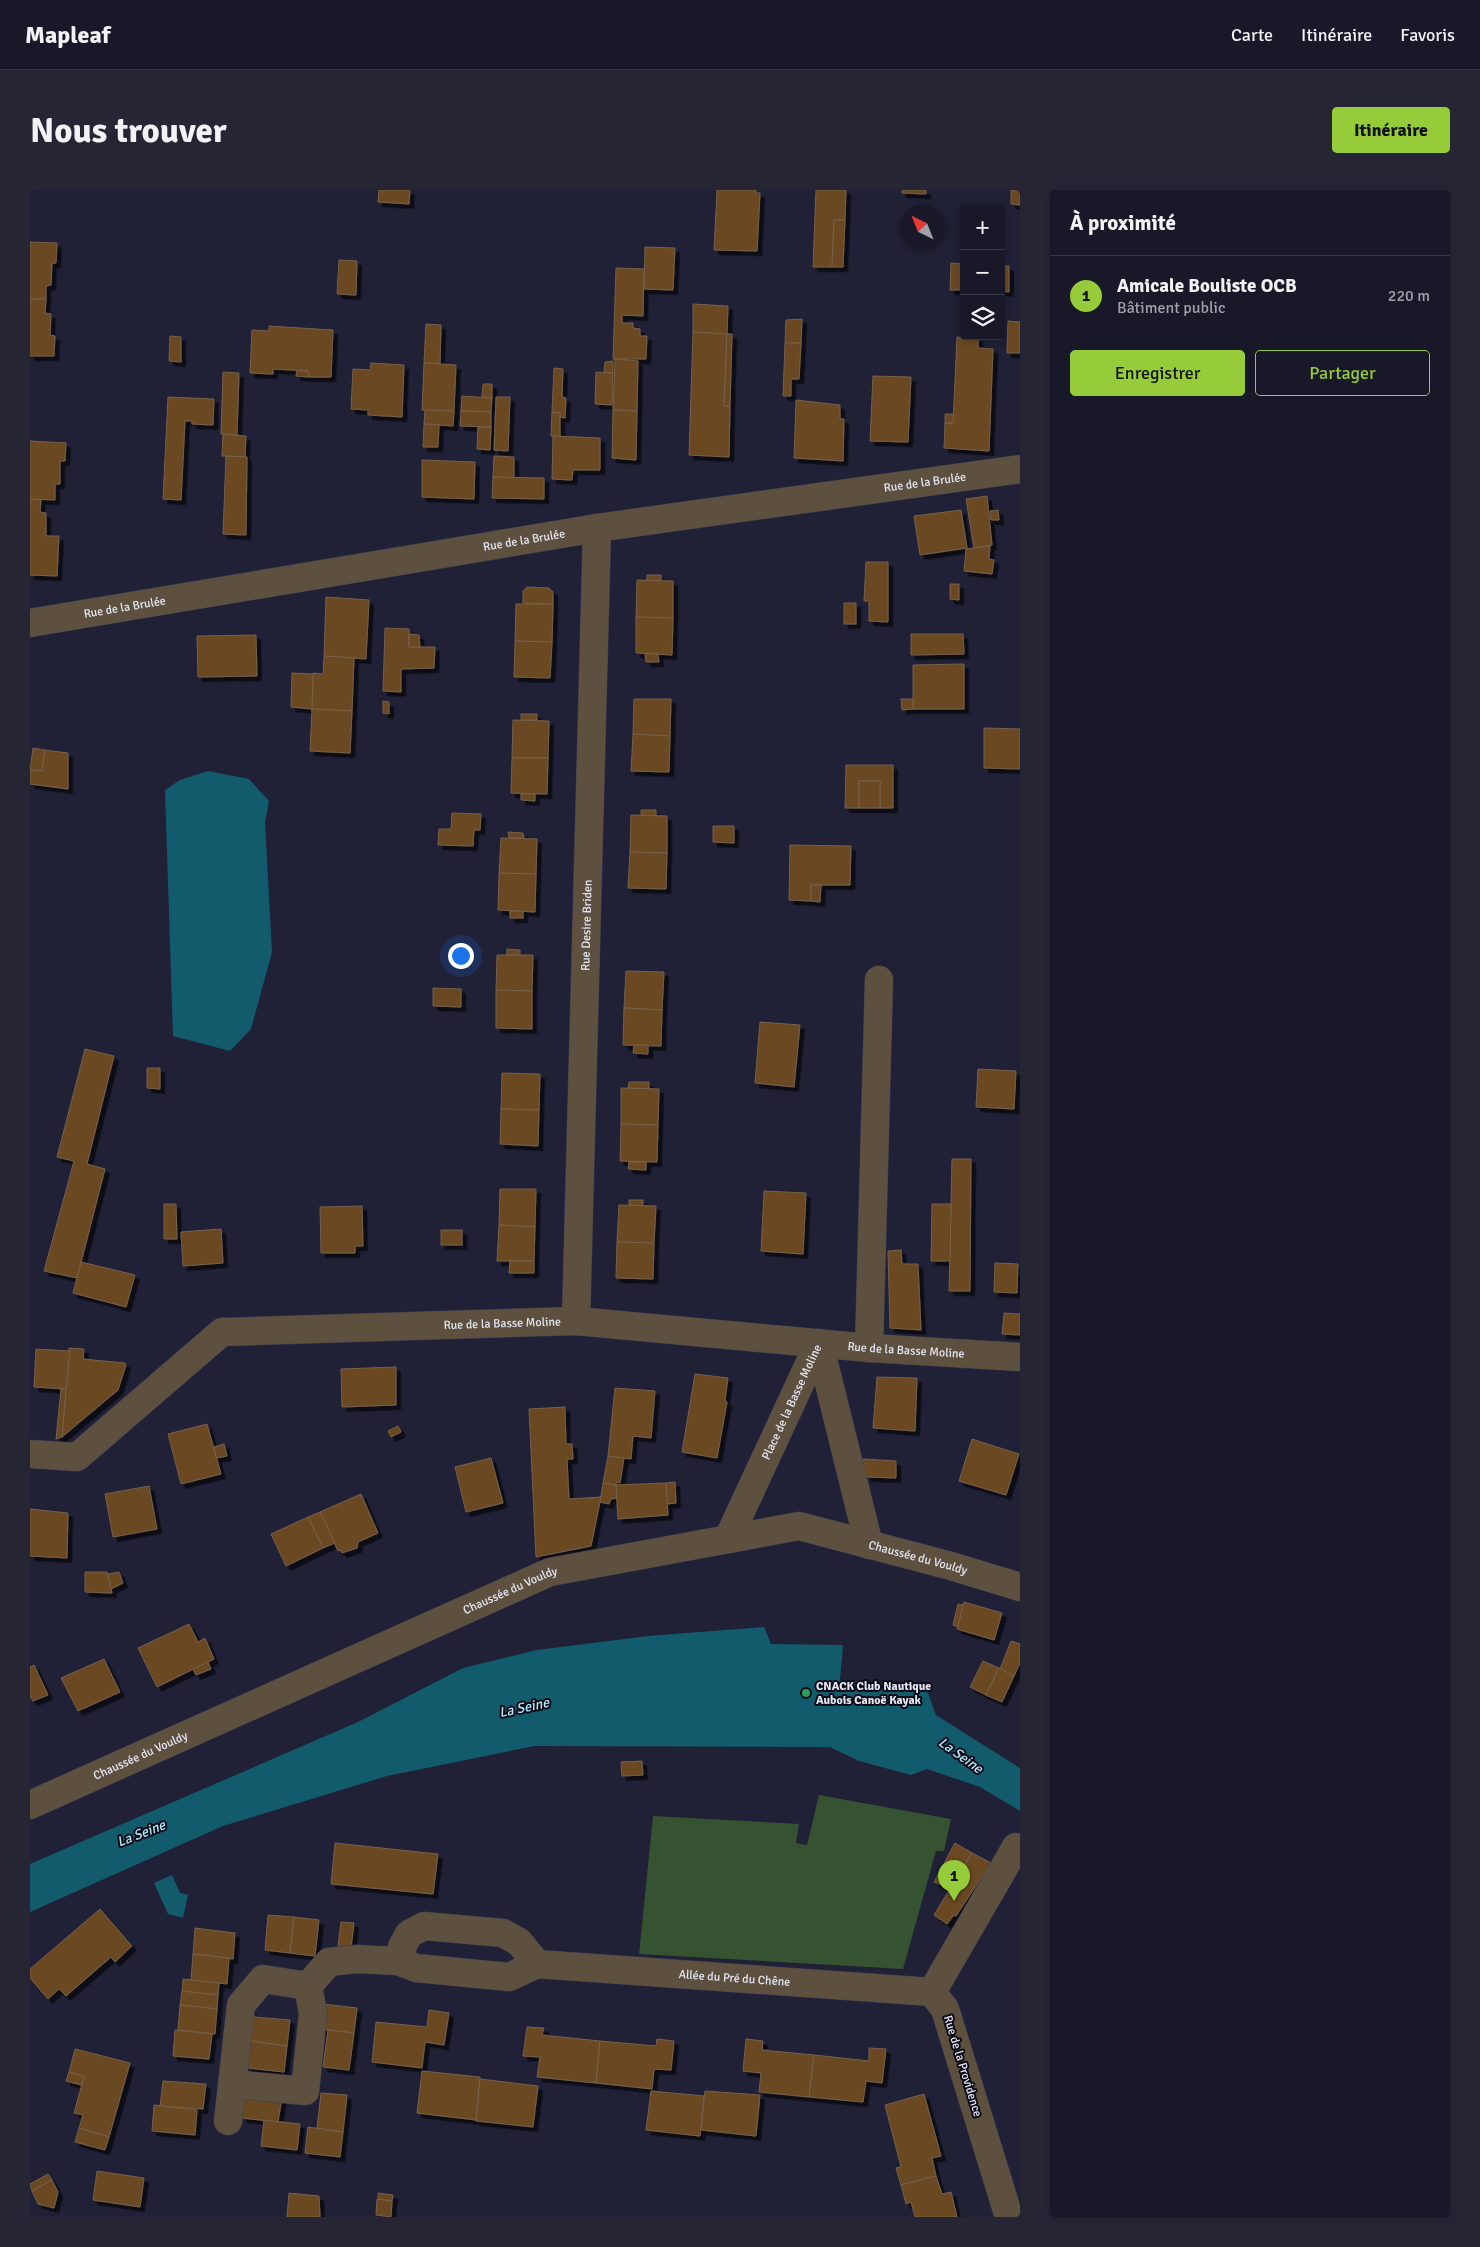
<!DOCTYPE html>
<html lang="fr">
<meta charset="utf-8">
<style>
:root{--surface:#181828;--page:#252534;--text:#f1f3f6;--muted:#9fa0a8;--line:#363745;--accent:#96cc39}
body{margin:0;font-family:Signika,sans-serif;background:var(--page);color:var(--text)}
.controls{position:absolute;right:15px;top:15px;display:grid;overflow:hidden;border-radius:5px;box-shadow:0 2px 8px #0003}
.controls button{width:45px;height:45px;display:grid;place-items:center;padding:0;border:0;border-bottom:1px solid var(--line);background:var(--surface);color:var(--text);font:25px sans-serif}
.compass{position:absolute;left:870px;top:15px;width:45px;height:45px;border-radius:50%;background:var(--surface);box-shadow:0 2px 8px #0003;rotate:317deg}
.you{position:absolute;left:430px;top:765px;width:18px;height:18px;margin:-12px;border:4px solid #fff;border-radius:50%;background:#1a73e8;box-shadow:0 0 0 8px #1a73e833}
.badge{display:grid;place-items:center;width:32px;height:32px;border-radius:50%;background:var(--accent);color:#111;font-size:16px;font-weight:700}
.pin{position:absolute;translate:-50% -41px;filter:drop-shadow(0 1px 2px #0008)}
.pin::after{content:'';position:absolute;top:26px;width:18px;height:15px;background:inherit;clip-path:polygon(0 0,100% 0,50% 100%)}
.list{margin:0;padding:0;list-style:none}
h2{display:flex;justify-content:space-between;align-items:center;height:65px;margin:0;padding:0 20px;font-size:21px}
h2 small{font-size:16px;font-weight:400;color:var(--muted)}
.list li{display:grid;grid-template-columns:32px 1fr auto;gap:15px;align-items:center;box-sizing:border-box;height:80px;padding:0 20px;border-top:1px solid var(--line)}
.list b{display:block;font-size:19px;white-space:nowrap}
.list p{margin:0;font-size:16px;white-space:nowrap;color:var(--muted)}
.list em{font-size:16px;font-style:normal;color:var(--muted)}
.actions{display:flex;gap:10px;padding:15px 20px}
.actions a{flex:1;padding:11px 0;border:1px solid var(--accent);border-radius:5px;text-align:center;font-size:18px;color:var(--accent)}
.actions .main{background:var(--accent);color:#111}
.icon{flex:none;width:28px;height:28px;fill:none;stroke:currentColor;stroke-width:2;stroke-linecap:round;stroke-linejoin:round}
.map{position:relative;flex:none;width:990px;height:2027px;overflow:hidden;border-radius:5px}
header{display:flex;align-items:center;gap:30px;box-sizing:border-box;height:70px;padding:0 25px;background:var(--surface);border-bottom:1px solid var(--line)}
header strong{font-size:24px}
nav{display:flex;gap:28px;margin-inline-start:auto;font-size:18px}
.intro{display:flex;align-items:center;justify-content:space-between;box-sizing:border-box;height:120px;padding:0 30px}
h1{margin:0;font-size:35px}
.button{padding:12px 22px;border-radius:5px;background:var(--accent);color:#111;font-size:18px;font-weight:700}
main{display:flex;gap:30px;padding:0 30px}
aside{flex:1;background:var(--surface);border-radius:5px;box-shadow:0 2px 8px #0003}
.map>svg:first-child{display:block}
.green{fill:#355231}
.water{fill:#125b6d}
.building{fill:#6b4820;stroke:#76614c;filter:url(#shadow)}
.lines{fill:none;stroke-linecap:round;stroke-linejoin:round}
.minor-casing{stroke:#3c3c51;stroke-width:29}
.minor{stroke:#5d503e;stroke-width:28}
.leisure-dot{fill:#2e9e5b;stroke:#0b0b15;stroke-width:2}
.labels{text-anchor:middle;stroke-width:4;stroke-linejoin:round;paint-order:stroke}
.street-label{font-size:12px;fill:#e5e7f6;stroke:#0b0b15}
.poi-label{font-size:12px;font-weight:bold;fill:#e5e7f6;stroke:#0b0b15;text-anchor:start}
.water-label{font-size:14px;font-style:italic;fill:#b0e8fa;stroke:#0b0b15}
</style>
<header>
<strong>Mapleaf</strong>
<nav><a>Carte</a><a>Itinéraire</a><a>Favoris</a></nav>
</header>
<div class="intro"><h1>Nous trouver</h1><a class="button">Itinéraire</a></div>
<main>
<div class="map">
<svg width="990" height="2027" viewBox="0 0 990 2027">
<defs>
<filter id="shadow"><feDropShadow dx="4.5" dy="4.5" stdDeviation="0" flood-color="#0009"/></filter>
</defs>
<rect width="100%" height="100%" fill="#202036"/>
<polygon class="green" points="789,1605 921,1629 914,1661 906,1661 873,1779 609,1764 623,1626 769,1634 766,1653 777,1655"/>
<g class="water">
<polygon points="178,581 219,589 239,611 235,633 242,762 221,839 200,861 143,846 135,600 150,590"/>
<polygon points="734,1437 741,1454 813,1455 810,1490 885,1496 898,1503 906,1525 990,1578 990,1621 950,1597 897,1579 881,1585 829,1571 800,1557 504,1556 357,1586 193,1636 0,1722 0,1674 328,1532 433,1478 507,1460 618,1446"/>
<polygon points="142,1685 150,1703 158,1705 153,1728 138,1724 124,1693"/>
</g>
<g class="building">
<polygon points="349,0 380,0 379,14 348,12"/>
<polygon points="687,0 726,0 726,3 730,3 727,61 684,60"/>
<polygon points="786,0 816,0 815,30 804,30 802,77 783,77"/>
<polygon points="872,0 896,0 896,4 872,3"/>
<polygon points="981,0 990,0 990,15 981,14"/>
<polygon points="804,30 815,30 813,77 802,77"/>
<polygon points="0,52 27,53 26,73 22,73 21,95 16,96 16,109 0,109"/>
<polygon points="615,57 645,58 643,100 614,99"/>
<polygon points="309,70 327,71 326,105 307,104"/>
<polygon points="921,73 934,74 934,100 920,100"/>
<polygon points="971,76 979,76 979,102 971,101"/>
<polygon points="586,78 614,79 613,126 592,125 592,133 603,133 603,138 610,139 610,146 617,146 616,169 583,169"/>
<polygon points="0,109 16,109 15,123 21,124 20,145 25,146 24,166 0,166"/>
<polygon points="663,114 698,116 697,144 663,142"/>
<polygon points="772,129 771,153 755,153 756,130"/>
<polygon points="978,131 990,132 990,163 977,163"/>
<polygon points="396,134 411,135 410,174 394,173"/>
<polygon points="239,136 303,140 301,187 279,187 278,181 243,179 243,184 220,183 222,140 239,141"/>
<polygon points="663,142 697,144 694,216 700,216 699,267 659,265"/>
<polygon points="697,144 702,144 700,216 694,216"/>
<polygon points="140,146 151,147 151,172 139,171"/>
<polygon points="927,147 948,148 948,158 963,159 959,261 914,258 915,233 923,233"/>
<polygon points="755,153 771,153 769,189 761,189 761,206 753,206"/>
<polygon points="585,169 608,171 607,221 583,220"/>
<polygon points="583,171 583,183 574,182 575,172"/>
<polygon points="341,173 374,175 372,227 338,225 338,220 321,219 323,179 340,180"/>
<polygon points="394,173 426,175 424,221 392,220"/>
<polygon points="524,178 533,179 532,207 536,208 535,228 530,227 530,223 522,222"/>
<polygon points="267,180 278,181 279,187 266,186"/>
<polygon points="193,182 209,183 207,245 191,244"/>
<polygon points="566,182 583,183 582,215 565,214"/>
<polygon points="843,186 881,187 878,252 840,251"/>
<polygon points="453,194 462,194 462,208 452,207"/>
<polygon points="432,206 462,208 461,222 431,221"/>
<polygon points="138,207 184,209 183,235 162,234 162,231 155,231 151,310 133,309"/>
<polygon points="466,207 480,207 478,261 464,260"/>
<polygon points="766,210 810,215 810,229 814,229 813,271 764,268"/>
<polygon points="395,220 424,221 423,236 394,234"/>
<polygon points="583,220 607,221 606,270 582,268"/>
<polygon points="431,221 461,222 461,237 430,236"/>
<polygon points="522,222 530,223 530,247 521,246"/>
<polygon points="915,224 924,224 923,233 915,233"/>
<polygon points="394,234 409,235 408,257 393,257"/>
<polygon points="448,237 461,237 460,260 447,259"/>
<polygon points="193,244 216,246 215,267 192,266"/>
<polygon points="523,246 570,248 570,280 543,280 542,290 522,289"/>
<polygon points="0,251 36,253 35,271 30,271 30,294 25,294 25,310 0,309"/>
<polygon points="196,266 217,267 216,345 193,344"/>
<polygon points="464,266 484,267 484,288 463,287"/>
<polygon points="392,270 445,272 444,309 392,307"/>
<polygon points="463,287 514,288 514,309 462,308"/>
<polygon points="957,306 962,355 944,358 936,309"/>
<polygon points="0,309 11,310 10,322 16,323 16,346 29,346 27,386 0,385"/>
<polygon points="931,320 937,358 890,365 884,326"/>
<polygon points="968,320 969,330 961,330 960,321"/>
<polygon points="960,356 959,369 964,370 962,384 934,381 936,359"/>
<polygon points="836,372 858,372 858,432 839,431 839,411 834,411"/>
<polygon points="617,385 631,385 631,391 617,390"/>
<polygon points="607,390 643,391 643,428 606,427"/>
<polygon points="920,394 929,394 929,410 920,409"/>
<polygon points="497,397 519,398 523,402 523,414 493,413 493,401"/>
<polygon points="296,407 339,410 336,469 294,466"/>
<rect x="814" y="413" width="12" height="21"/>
<polygon points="486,414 523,414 522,452 485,451"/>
<polygon points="606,427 643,428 642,465 606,463"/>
<polygon points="355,438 379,439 379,457 405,457 404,478 371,479 371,502 353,501"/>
<polygon points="379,444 389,445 390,457 379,457"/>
<polygon points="881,444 933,444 934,464 881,465"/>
<polygon points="226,445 227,486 168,487 167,446"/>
<polygon points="485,451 522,452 520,488 484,487"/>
<polygon points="615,463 628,464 629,472 616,472"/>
<polygon points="294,466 324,468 322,521 282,519 283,483 293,484"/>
<polygon points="934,474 934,519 883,519 883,475"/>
<polygon points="262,483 283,484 282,519 261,517"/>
<polygon points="604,509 641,509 640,546 603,544"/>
<polygon points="871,509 883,509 883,519 872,520"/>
<polygon points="353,511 359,512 359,524 353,523"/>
<polygon points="282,519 322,521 320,563 280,561"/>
<rect x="491" y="524" width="16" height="6"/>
<polygon points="483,530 519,531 518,568 482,568"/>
<polygon points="954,538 990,539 990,579 954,578"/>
<polygon points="603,544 640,546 639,582 601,581"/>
<polygon points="3,558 15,560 12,581 0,580"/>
<polygon points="15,560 38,563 38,599 0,594 0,580 12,581"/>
<polygon points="482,568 518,568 517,604 481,603"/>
<polygon points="816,575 863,575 863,618 850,618 850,591 829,591 829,618 815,618"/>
<rect x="829" y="591" width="21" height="27"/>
<polygon points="491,604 505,604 505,611 491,610"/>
<polygon points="611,620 626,620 626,626 611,625"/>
<polygon points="422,623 451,624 450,640 444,640 443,656 408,655 409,639 421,639"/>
<polygon points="601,625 637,626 637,663 600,662"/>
<polygon points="683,636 704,636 704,653 683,652"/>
<polygon points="478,642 493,643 494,648 479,648"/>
<polygon points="471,648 507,649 506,684 469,683"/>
<polygon points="760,655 821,656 820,695 781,695 781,711 759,710"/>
<polygon points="600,662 637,663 636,699 598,698"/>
<polygon points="469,683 506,684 505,722 468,720"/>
<polygon points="781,695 791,695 790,712 781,711"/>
<rect x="480" y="721" width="13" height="7"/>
<polygon points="477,759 490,760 490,765 477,765"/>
<polygon points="467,765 503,765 502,801 466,800"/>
<polygon points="596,781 634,782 632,820 594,818"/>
<polygon points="403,798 431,799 431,817 403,816"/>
<polygon points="466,800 502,801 502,839 466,838"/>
<polygon points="594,818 632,820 631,856 593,855"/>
<polygon points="730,832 770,835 764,897 725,893"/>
<polygon points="604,855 618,855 618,864 603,863"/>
<polygon points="55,859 84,866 57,974 75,979 47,1088 14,1081 44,971 27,967"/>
<polygon points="117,878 130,878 130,899 117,898"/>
<polygon points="948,879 986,881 984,919 946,917"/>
<polygon points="472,883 510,884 509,920 471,919"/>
<polygon points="599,892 619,892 619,899 598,898"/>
<polygon points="591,898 629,899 628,935 591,934"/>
<polygon points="471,919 509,920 508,956 470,954"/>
<polygon points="591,934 628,935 627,972 590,971"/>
<polygon points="922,969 941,969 940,1101 919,1101"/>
<polygon points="599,972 616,972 616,980 598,979"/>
<polygon points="470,999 506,999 505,1037 469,1035"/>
<polygon points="734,1001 776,1003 773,1064 731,1061"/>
<polygon points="599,1010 613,1010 613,1016 599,1015"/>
<polygon points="134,1014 146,1014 147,1049 134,1049"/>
<polygon points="902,1014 921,1014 920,1071 901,1071"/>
<polygon points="589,1015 626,1016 624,1053 587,1052"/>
<polygon points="332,1016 333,1056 325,1056 325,1063 291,1063 290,1017"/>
<polygon points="469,1035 505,1037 504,1071 467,1071"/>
<polygon points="191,1039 193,1073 153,1076 151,1042"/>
<rect x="411" y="1040" width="21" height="15"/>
<polygon points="587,1052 624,1053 623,1089 586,1088"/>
<polygon points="871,1060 872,1074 888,1074 891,1140 860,1138 858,1061"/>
<polygon points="480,1071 504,1071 504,1083 479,1083"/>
<polygon points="51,1072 105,1085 96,1117 43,1103"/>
<polygon points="965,1073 988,1074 987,1103 964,1102"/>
<polygon points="974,1123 990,1124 990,1145 972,1144"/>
<polygon points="39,1158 54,1159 53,1169 95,1173 96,1175 88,1200 32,1247"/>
<polygon points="6,1159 40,1161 36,1199 4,1197"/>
<polygon points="366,1177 366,1215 312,1217 311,1179"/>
<polygon points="665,1184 698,1188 695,1210 697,1212 687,1268 652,1262"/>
<polygon points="847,1187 887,1188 885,1241 843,1238"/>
<polygon points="585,1198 625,1201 621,1248 603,1246 601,1269 578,1266"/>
<polygon points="31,1199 36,1199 32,1247 26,1249"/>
<polygon points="535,1217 536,1254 542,1254 543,1269 537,1269 539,1309 571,1307 561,1356 506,1367 499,1219"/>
<polygon points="177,1234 191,1284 151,1294 138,1244"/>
<polygon points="368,1236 371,1242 361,1247 358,1241"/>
<polygon points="942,1249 989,1264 976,1305 929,1291"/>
<polygon points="194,1254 197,1266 186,1268 184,1257"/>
<polygon points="578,1266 594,1268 590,1293 587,1292 586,1295 573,1293"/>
<polygon points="461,1268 473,1313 436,1322 425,1277"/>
<polygon points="833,1269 866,1271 866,1288 837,1287"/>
<polygon points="645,1292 646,1313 637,1314 636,1293"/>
<polygon points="573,1293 586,1295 587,1308 581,1309 579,1314 570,1312"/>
<polygon points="636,1293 638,1325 588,1329 586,1295"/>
<polygon points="119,1296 127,1339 83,1347 75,1304"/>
<polygon points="331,1304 348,1343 328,1352 327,1358 312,1363 310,1360 308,1361 290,1322"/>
<polygon points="0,1319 38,1323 37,1368 0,1366"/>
<polygon points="290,1322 305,1353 293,1358 278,1327"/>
<polygon points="278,1327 293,1358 256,1376 241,1344"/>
<polygon points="55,1382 77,1382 82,1403 55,1402"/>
<polygon points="89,1382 93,1393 81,1399 78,1384"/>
<polygon points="934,1412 972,1423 964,1450 927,1439"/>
<polygon points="928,1414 933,1415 928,1437 923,1435"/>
<polygon points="159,1434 168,1452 175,1448 184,1469 127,1497 108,1458"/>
<polygon points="981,1451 990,1454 990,1473 984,1486 970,1479"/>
<polygon points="74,1469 90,1502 48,1521 31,1488"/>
<polygon points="953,1471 969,1478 956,1505 940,1497"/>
<polygon points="178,1472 181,1479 166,1485 163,1479"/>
<polygon points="4,1475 18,1505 3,1511 0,1506 0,1477"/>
<polygon points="969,1478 984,1486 972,1512 956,1505"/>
<polygon points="612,1571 613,1585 592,1586 591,1572"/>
<polygon points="305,1653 408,1664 403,1704 301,1694"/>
<polygon points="925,1653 942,1663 920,1698 904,1692"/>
<polygon points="942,1663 961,1673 926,1726 924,1725 917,1734 904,1725"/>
<polygon points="70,1719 102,1756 85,1772 81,1767 36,1806 29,1799 18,1809 0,1788 0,1779"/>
<polygon points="238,1725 264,1727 260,1763 235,1760"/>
<polygon points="264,1727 289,1730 285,1766 260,1763"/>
<polygon points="311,1732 324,1733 321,1758 308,1756"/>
<polygon points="165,1738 205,1743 203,1769 163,1764"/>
<polygon points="163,1764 199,1768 197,1794 161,1790"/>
<polygon points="153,1789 189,1793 188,1805 152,1801"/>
<polygon points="152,1801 188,1805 187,1819 150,1815"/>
<polygon points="293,1814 327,1818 324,1843 290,1839"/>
<polygon points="150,1815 187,1819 185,1844 148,1840"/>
<polygon points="399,1820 419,1823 414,1855 395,1852 392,1878 342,1872 346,1832 397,1837"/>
<polygon points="224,1827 260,1830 257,1856 221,1851"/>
<polygon points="497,1837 514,1838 512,1845 570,1851 566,1893 507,1887 510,1867 493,1866"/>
<polygon points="145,1840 182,1844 179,1869 143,1866"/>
<polygon points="298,1840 324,1843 319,1880 293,1877"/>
<polygon points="627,1849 644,1851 641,1880 624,1879 622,1899 566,1893 570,1851 626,1856"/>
<polygon points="716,1849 733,1851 732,1860 784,1865 779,1907 729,1902 731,1883 713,1881"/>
<polygon points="221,1851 257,1856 254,1882 218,1878"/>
<polygon points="839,1858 856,1859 852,1893 836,1891 833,1912 779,1907 784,1865 839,1871"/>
<polygon points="45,1859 100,1873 79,1947 49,1938 53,1925 44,1923 54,1887 39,1882"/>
<polygon points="392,1881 450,1887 446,1930 387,1923"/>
<polygon points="39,1882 54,1887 51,1895 36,1891"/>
<polygon points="450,1889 508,1896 503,1937 446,1931"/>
<polygon points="133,1891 176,1894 173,1919 130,1916"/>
<polygon points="621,1901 674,1906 670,1946 616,1940"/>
<polygon points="675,1901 730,1905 726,1946 671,1940"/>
<polygon points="215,1903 252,1907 248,1932 212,1928"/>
<polygon points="291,1903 317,1905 313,1942 287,1938"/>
<polygon points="894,1904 911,1966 902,1968 906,1986 871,1995 866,1978 871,1977 855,1915"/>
<polygon points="124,1915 167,1920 165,1945 122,1941"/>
<polygon points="234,1930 270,1934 267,1960 231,1956"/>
<polygon points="278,1937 313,1942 310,1967 275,1963"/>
<polygon points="49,1938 79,1947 75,1960 45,1952"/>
<polygon points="67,1981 114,1988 110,2017 63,2010"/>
<polygon points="18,1984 22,1990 2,2001 0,1994"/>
<polygon points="906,1986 912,2004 921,2002 927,2027 885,2027 881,2012 876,2014 871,1995"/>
<polygon points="22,1990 28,2002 24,2018 8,2014 2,2001"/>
<polygon points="259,2003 289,2006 290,2027 257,2027"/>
<polygon points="348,2003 363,2005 362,2011 348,2009"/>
<polygon points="347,2009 362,2011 361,2027 346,2025"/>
</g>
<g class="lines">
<defs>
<g id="minor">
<path id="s1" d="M0 433 567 338 990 279"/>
<path id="s2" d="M546 1131 567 338"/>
<polyline points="839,1158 849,790"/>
<path id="s3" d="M0 1264 47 1267 192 1142 546 1131 839 1158 990 1167"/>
<path id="s4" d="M698 1349 789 1153 839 1355"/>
<path id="s5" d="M0 1615 520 1382 769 1336 921 1376 990 1397"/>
<path id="s6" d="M507 1774 489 1752 473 1743 394 1736 379 1744 372 1757 368 1771 386 1778 479 1787 507 1774 902 1802"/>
<polyline points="203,1894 275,1901 283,1823 278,1796"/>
<polyline points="198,1931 211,1815 233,1789 278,1796 299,1772 326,1769 368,1771"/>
<polyline points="979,2027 915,1819 902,1802 986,1657"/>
</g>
</defs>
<use href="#minor" class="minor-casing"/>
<use href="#minor" class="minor"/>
</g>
<circle class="leisure-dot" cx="776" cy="1503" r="5"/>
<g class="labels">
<g class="street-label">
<text dy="4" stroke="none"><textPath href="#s1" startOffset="906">Rue de la Brulée</textPath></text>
<text dy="4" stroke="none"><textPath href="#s1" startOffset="501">Rue de la Brulée</textPath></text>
<text dy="4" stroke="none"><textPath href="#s1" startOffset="96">Rue de la Brulée</textPath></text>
<text dy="4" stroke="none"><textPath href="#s2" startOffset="396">Rue Desire Briden</textPath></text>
<text dy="4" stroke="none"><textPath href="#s3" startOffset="519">Rue de la Basse Moline</textPath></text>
<text dy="4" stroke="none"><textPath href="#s3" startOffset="924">Rue de la Basse Moline</textPath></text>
<text dy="4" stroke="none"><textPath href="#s4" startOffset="151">Place de la Basse Moline</textPath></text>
<text dy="4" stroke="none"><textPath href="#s5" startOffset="946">Chaussée du Vouldy</textPath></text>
<text dy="4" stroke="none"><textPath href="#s5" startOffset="526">Chaussée du Vouldy</textPath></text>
<text dy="4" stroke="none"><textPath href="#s5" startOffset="121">Chaussée du Vouldy</textPath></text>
<text dy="4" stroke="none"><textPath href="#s6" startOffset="514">Allée du Pré du Chêne</textPath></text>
<text transform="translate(933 1876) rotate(73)" y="4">Rue de la Providence</text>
</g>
<g class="poi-label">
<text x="786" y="1500">CNACK Club Nautique<tspan x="786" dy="14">Aubois Canoë Kayak</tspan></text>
</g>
<g class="water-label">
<text transform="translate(494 1517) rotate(-12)" y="5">La Seine</text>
<text transform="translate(931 1565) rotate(36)" y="5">La Seine</text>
<text transform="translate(111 1643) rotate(-21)" y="5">La Seine</text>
</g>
</g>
</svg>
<div class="controls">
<button>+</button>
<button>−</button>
<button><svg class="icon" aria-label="layers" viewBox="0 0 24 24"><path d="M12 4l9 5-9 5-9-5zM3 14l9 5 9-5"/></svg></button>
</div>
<svg class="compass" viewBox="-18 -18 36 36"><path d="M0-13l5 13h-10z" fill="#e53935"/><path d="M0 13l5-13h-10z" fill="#9fa0a8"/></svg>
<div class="you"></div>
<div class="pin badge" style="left:924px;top:1711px">1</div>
</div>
<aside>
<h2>À proximité<small></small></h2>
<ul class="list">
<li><span class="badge">1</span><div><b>Amicale Bouliste OCB</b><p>Bâtiment public</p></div><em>220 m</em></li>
</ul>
<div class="actions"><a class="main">Enregistrer</a><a>Partager</a></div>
</aside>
</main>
